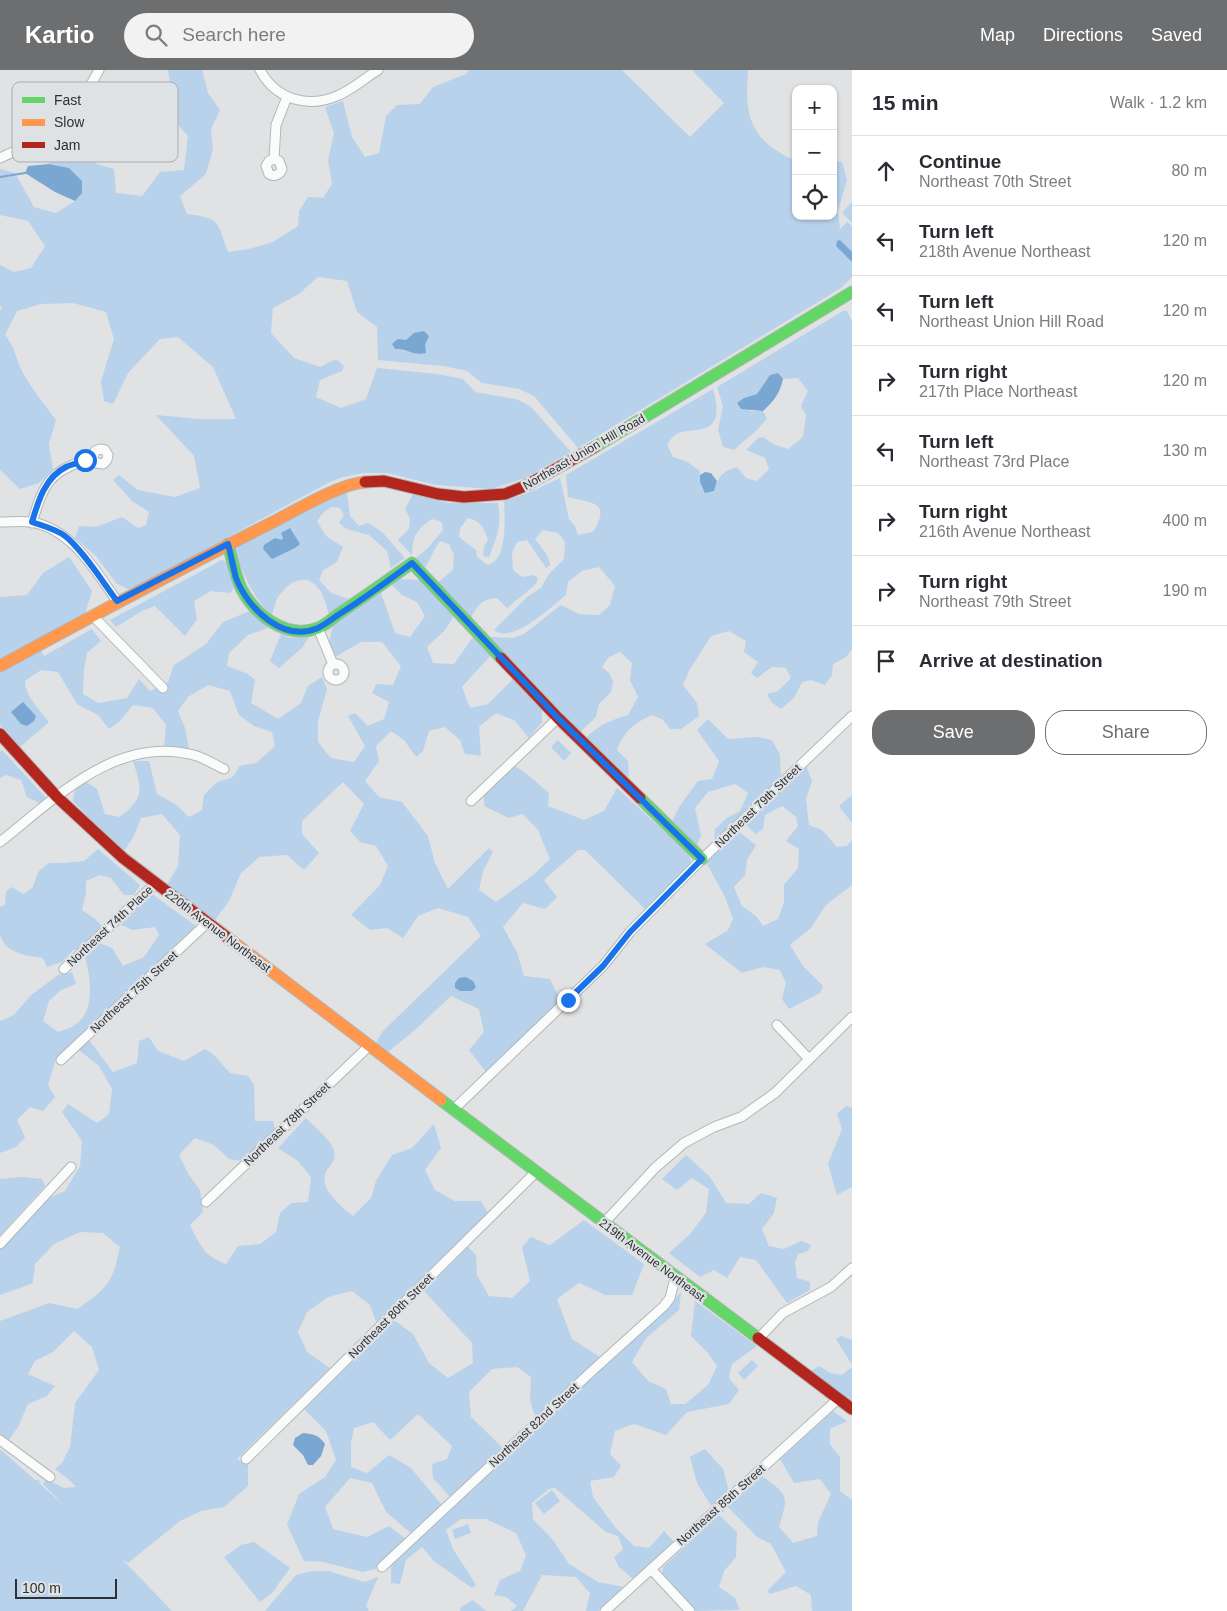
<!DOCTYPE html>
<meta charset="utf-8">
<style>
:root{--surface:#fff;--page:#f2f2f3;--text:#2b2b33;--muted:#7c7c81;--line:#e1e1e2;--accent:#6d6e70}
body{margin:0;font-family:Helvetica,sans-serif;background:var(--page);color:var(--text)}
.controls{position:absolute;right:15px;top:15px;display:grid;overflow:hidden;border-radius:10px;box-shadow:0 1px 4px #0004}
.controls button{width:45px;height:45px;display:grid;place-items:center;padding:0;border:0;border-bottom:1px solid var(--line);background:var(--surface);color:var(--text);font:25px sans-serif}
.scale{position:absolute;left:15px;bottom:12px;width:102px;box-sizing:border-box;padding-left:5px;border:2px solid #2f3031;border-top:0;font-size:14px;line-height:18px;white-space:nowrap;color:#2f3031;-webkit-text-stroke:4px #dfe2e5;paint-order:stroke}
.stop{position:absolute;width:15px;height:15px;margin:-11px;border:4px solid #1a73e8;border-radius:50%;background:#fff}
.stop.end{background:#1a73e8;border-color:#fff;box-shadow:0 1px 5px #0008}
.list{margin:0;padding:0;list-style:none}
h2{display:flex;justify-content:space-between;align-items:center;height:65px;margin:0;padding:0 20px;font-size:21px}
h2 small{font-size:16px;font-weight:400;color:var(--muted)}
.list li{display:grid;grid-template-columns:32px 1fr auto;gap:15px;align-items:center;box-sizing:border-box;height:70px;padding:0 20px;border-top:1px solid var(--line)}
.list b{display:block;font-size:19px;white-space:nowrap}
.list p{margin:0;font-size:16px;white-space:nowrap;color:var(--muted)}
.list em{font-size:16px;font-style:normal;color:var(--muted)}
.actions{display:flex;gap:10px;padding:15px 20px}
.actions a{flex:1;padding:11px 0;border:1px solid var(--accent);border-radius:20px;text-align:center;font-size:18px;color:var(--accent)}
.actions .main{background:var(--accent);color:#fff}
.icon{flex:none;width:28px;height:28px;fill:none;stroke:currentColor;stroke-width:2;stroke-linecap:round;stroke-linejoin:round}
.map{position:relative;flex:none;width:852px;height:1541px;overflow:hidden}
header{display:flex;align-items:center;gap:30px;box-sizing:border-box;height:70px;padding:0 25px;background:var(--accent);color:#fff}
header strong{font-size:24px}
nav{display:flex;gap:28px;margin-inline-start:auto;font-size:18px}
.search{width:350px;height:45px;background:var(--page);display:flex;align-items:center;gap:12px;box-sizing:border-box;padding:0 18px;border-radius:28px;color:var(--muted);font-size:19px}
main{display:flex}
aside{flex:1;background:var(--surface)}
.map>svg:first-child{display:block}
.green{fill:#b8d2ec}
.water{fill:#7aa6d2}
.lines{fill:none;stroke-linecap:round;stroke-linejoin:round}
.stream{stroke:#7aa6d2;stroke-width:2}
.street-casing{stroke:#b5b6b7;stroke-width:11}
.fast-casing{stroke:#b5b6b7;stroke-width:13}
.slow-casing{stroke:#b5b6b7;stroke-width:13}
.jam-casing{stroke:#b5b6b7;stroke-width:13}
.street{stroke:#fafbfb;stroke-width:9}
.fast{stroke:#63d668;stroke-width:11}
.slow{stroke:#ff974d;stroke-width:11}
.jam{stroke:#b3261e;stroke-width:11}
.route{stroke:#1a73e8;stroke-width:6}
.labels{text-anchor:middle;stroke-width:4.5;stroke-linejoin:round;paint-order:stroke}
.street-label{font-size:12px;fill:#2f3031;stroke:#dfe2e5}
.key{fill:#dfe2e5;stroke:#aaadaf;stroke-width:1}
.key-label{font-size:14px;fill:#2f3031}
</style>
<header>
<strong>Kartio</strong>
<div class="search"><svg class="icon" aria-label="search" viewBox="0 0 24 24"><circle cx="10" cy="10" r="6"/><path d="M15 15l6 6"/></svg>Search here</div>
<nav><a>Map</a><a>Directions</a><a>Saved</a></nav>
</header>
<main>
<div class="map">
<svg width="852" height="1541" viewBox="0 0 852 1541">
<rect width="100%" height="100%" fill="#e0e2e4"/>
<g class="green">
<path d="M168 0H202L208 23 220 40 211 59 213 79 206 104 180 126 187 144C221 148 217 152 228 182L249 179 273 172 298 156 299 141 308 127 323 128 332 114 328 90 334 63 325 37 343 31 352 67 365 87 379 83 386 46 397 35 420 34 433 17 466 4 469 0H622L690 67 724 33 692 0H748C746 34 745 62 779 82 784 85 790 89 796 90V146H833V91L842 92 847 110 838 141 840 159 847 152 852 156V207L841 218 578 378 534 326 519 319 482 313 467 301 443 296 378 290 377 257 357 242 347 211 318 207 299 224 273 238 271 263 294 288 320 297 336 289 344 296 342 301 320 310 316 327 341 338 366 329 377 298 437 304 463 309 475 322 516 329 530 336 571 382 525 408 491 419 436 415 387 403H364L343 407 330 412 130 520 116 513 96 486 75 468 79 456 96 457 122 447 138 458 146 455 149 442 132 431 113 410 119 405 138 420 175 427 200 418 194 386 156 345 199 349H236L213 297 178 267 160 269 128 303 113 334 104 331 101 311 114 269 106 242 73 233 41 234 17 241 5 265C16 279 15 286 22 301 31 318 44 334 56 350L49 374 53 399 39 413 20 419 0 400V241L2 237 0 236V195L14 202 31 198 45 176 28 151 0 145V99L15 103 34 137 56 143 75 131 69 98 49 94 51 83 66 75 97 94 114 99 116 123 142 126 160 102 184 100 188 66 171 47 172 25Z"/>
<polygon points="852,132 852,153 842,143"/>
<path d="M843 241H847L852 251V579L846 587 833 594 832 605 825 615 811 610 802 612 794 628 781 639 771 632 767 624 778 621 791 608 786 598 772 597 757 608 751 603 758 592 744 582 746 571 729 561 711 566 689 601 683 615 697 633 699 646 681 659H670L662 649 652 645C634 653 623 662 617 680L628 691 629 706 625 709 585 669C599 655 609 651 628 645L638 627 630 610 632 593 620 582 609 587 602 597 610 604 613 612 611 622 599 634 596 647 579 663 487 569 490 567 513 568 524 564 561 535 579 544 599 545 610 535 615 516 599 497 582 501 568 512 566 525C552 536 512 575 494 560L527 527 541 518 549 504 564 489 565 472 558 463 543 460 535 469C541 477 549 485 550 495L546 498 527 470 517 472 512 483 513 500 522 507 533 505 538 508 536 514 507 538 497 528C481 529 477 536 470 550L437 513 453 500 454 485 449 474 440 471C433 480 431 490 424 498L415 489 428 478 443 460 442 452 432 449C416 460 413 466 412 485L398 470 409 459 410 449 405 439 413 424 447 433H498C502 454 497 467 489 487L483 486 484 477 488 470C484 458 481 451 468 448L460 458 459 467 476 480 477 487 488 495C492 493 496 491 498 487 506 475 505 446 504 431L528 423 560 408 569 449 575 456 578 465 593 462C612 431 591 433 568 427L566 405 713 319C717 333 722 355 702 359 694 361 682 360 675 365 672 367 669 372 667 375L673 387 686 391 700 401V412L714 421C719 405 722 402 737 397L746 408 757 411 769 399 765 388 746 380 758 368 763 367 773 374 788 379 803 367 806 345 801 336 808 321 798 308 783 309 778 303 770 305 757 324 744 328 750 341H763L767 349 758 359 734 380 723 377 718 360 723 336 717 317Z"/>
<path d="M347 422 350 446 359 456 368 453 382 462 405 488 391 498 387 481 369 465 347 459 339 453 344 445 340 438 331 437 323 443 317 451 326 466 343 477 337 492 323 500 319 510 331 523 349 529 329 544C326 536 324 525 319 519 306 501 288 512 278 527 275 532 274 539 272 545 253 529 245 506 235 483L238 475 309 437Z"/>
<polygon points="69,487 92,521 85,544 0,591 0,527 27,525 43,503"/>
<polygon points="222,490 226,492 236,515 230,523 211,521 194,531 197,549 185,566 155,536 142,541 116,557 110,550"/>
<path d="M400 509 420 510 454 546 445 560 427 577 433 593 454 594 473 567 491 585 462 617 470 638 488 634 513 609 542 640V652L529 668 514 650 496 643 479 657 481 686 465 684 460 670 445 657 429 661 423 681 416 687 404 670 391 661 376 676 379 691 365 711 379 727 402 732 428 766 435 793 448 819 489 778 493 782 483 801 479 820 496 832 532 806 550 789 538 760 523 744 509 748 484 736V724L514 695 528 705 549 723 548 736 584 750 604 741 617 718 690 785 691 794 645 839 585 780H578L544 810 557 827 545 839 523 833 503 857 517 882 524 906 550 909 560 930 486 1002 469 980 484 962 479 939 451 926 415 960 388 982 376 973 382 962 481 866 468 847 438 838 418 846 403 868 387 858 370 860 351 845 380 815 388 796 376 776 360 772 350 761 364 734 343 712 302 751V764L319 783 304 800 287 785 259 787 241 803 229 831 214 851 167 815 178 796 180 765 162 744 141 748 134 766 124 781 100 759 73 731 75 719 86 712 97 719 105 744 120 747C145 727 142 720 133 691H149L157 724 175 734 189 747 202 740 204 725C208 721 215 713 220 711 233 707 233 710 239 696L256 693 275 676 272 662 254 656 239 645 230 621 208 615 188 627 178 641 185 658 189 679 164 676 166 655 153 638 133 635 120 651 109 659 98 645 77 634 58 602 41 600 25 611C25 626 40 640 49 652L20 677 0 655V602L41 580 44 586 92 559 101 571 87 583 84 599 83 624 98 633 127 628 139 609 150 621 168 612 174 595 206 574 223 552 250 541 268 558 248 565 229 583 227 596 248 604 255 610 251 633 278 649 301 633 308 616 322 607 327 619 318 651V672L331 688 354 692 365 676 348 646 355 643 368 656 384 649 389 632 372 623 376 614 393 615 401 596 382 572H361L335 587 329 571 333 556 381 523 395 563 410 567 425 546 417 532 402 525 392 515Z"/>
<polygon points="281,564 290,568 309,567 302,578 279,598 270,591"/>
<polygon points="708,649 728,669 757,667 772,670 780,685 781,708 714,773 715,759 727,748 740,741 748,723 735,714 708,722 695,738 701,765 696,778 671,754 679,737 698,711 712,709 719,691 697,660"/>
<polygon points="558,670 571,683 564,691 551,677"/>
<polygon points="2,680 48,730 42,734 27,727 21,710 6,705 0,708 0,682"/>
<polygon points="806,695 812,711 806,729 809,755 822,760 837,777 847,776 852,770 852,815 826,835 811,858 790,875 803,896 823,916 820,923 789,939 782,929 786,913 780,900 763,897 742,903 705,874 728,860 733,849 725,827 706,792 738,761 756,775 747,790 745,805 734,817 742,836 756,846 763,856 778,849 784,832 784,815 798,798 799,779 786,771 798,756 796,747 782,736 765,745 763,759 756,764 745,754"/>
<polygon points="852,725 852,753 839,736"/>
<path d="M98 779 140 815 134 825H124L111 808 100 805 86 811V823L82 840 95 849 104 858 82 878 73 880 62 892 47 897 43 888C27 886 5 883 0 865 0 857 0 846 0 837L5 835 6 822 11 817 24 824 33 817 38 802 49 793H63L84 791Z"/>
<path d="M152 824 196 856 56 989 48 1015 55 1027 43 1041 30 1037 17 1050 25 1067 16 1077 0 1083V951L14 945 30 926 58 905 72 902 76 914 61 920 49 931 43 951 58 962C64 960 71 958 76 954 95 942 91 906 85 888L100 873 112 878 123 896 144 887 159 865 155 857 133 860 119 854Z"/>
<path d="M149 967 158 981 184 991 205 979 214 985 230 1003 248 1006 254 1015 255 1051H273L275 1059 242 1091 229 1089 214 1075 195 1068 179 1085 189 1105 200 1120 203 1142 190 1155C200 1175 204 1186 226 1194L238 1176 260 1174 276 1162 280 1143 291 1133 308 1132 311 1107 298 1091 278 1078 306 1048C314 1057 331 1069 334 1081 336 1093 330 1094 326 1102 318 1119 342 1137 353 1146L371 1128 376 1111 392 1085 412 1078 434 1054 441 1078 425 1100 435 1120 455 1131H481L488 1143 376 1252 370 1235 352 1221 328 1227 307 1242 298 1262 307 1282 330 1298 237 1389 248 1394V1416L224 1437 201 1441 180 1451 128 1493 122 1489 172 1541H0V1379L35 1410H39L40 1414 65 1436 43 1414 46 1409 64 1418 76 1417 68 1409 55 1399 62 1393 70 1377 75 1333 99 1300 92 1277 74 1261 53 1282 35 1291 28 1304 55 1316 47 1326 28 1334 18 1357 8 1371 0 1365V1251L49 1233 78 1239C108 1217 112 1214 120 1177L103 1163 80 1162 54 1174 35 1194 33 1213 0 1225V1178L44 1130 65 1121 80 1096 82 1071 62 1042 68 1034 97 1053 109 1044 112 1019 99 996 79 980 89 970 113 1002 137 993 139 971Z"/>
<polygon points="846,1036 852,1038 852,1117 837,1125 828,1094 842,1059 837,1044"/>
<polygon points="686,1085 710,1107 726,1133 749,1134 761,1123 777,1128 774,1143 762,1159 769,1176 784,1179 801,1171 811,1175 808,1181 798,1184 795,1193 797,1208 810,1212 810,1220 787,1233 756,1190 740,1187 727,1208 714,1200 700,1207 669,1183 690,1164 706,1143 709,1119 692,1108 677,1120 662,1109"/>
<polygon points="22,1107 42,1109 45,1116 0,1166 0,1109"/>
<polygon points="584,1150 644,1194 632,1225 605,1225 579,1213 557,1229 572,1269 600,1287 535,1347 530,1330 531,1307 517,1297 492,1299 469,1322 471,1347 502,1377 450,1427 433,1408 432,1394 447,1389 452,1376 418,1344 390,1370 373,1352 354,1358 351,1373 351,1397 367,1403 389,1385 411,1398 442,1435 412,1464 386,1442 372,1413 350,1408 325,1437 333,1459 367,1467 389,1456 406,1469 375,1499 363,1502 323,1492 304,1491 287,1455 299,1424 325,1407 336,1390 326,1361 304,1339 394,1250 413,1264 429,1293 448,1308 473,1293 472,1273 424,1221 468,1177 476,1185 477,1205 489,1226 512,1228 530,1211 522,1177 531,1167 550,1175"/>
<polygon points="681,1222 679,1240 646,1268 632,1292 648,1311 666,1319 671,1334 685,1334 708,1315 717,1296 707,1282 691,1266 695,1231 757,1276 732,1294 729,1308 739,1320 729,1334 687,1342 666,1365 634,1354 615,1361 610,1384 621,1396 614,1407 590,1411 593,1427 615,1457 634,1476 649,1478 664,1461 674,1472 633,1509 619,1497 614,1487 623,1479 618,1466 606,1462 555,1418 549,1419 532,1433 533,1449 553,1470 569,1494 598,1512 624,1517 598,1541 586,1541 590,1523 576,1507 542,1505 523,1541 511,1541 517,1536 506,1527 494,1525 500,1510 520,1501 526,1485 516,1463 486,1449 461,1449 446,1460 453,1479 476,1515 472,1518 435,1492 422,1477 406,1490 400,1514 391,1513 391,1495 589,1309 663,1243"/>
<polygon points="841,1266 852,1270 852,1295 836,1269"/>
<polygon points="752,1290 758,1296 744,1310 738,1303"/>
<polygon points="819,1296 830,1303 842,1305 852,1297 852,1331 811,1301"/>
<path d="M833 1341 847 1351 830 1359V1374L840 1387V1421L852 1430V1541H812L811 1525 796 1516 770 1524 767 1521 786 1502 771 1474 757 1467 728 1437 762 1406C790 1426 788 1426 779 1457L793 1473 817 1466 818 1452 831 1424 820 1409 794 1413 780 1389Z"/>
<polygon points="705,1379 723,1399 729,1422 712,1437 697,1413 690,1387"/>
<polygon points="552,1420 560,1431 544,1444 535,1433"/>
<polygon points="719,1445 737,1462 736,1487 724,1501 719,1517 735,1528 740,1540 696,1541 662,1505 663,1497"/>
<polygon points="468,1454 471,1463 455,1469 452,1460"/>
<polygon points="254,1472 290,1498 272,1523 260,1532 224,1487 241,1475"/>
<polygon points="311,1501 328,1501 365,1512 378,1507 366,1536 369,1541 265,1541 296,1505"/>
<polygon points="473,1530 486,1541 460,1541 461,1537"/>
</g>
<g class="water">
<polygon points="49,94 69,98 82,111 82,123 75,131 55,122 25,103 28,96"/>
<polygon points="840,170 852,182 852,192 836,176 837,171"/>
<path d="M424 261 429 266 425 275 426 283C411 286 409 278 395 279L392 274 398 269 406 270 414 263Z"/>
<path d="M778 303 783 309C780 323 774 331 763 341L741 339 737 333 744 328 757 324 770 305Z"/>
<polygon points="705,402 711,403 717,411 714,421 705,423 700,412 700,405"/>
<polygon points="290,458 300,474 295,478 272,489 263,479 264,475 275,468 282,470 283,468 281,463"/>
<polygon points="23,632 36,646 34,651 27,656 21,654 11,642"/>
<polygon points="466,907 473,911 476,917 472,921 460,921 455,918 455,913 459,908"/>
<path d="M303 1363C313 1364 319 1365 325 1374L321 1386 313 1395H308L303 1385 293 1375 295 1368Z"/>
</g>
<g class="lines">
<polyline class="stream" points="0,107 25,103"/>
<defs>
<g id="street">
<path d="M260 0C276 30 309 39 339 25 353 19 365 8 378 0"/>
<path d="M0 88C21 78 48 70 65 52 79 37 89 18 99 0"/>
<path d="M274 89 279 91 282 99C280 105 274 107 269 104L266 96 269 91 274 89 276 55 287 27"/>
<path d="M0 452C10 452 21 451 31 452 72 459 95 500 117 531"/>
<path d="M32 453C44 412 50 400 93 388L96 393 103 394 107 390 108 385 105 380 100 379 95 381 93 388"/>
<polyline points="92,545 163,618"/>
<polyline points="318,558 333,594"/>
<circle cx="336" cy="602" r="8"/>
<polyline points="471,731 558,648"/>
<path d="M0 772C56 728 118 663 197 686 206 689 215 695 224 699"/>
<polyline points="64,899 155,814"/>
<polyline points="777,955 809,989"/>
<polyline points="61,990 207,853"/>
<polyline points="453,1040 603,896 630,862 698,793 852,646"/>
<polyline points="206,1132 369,976"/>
<polyline points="604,1153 655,1098 684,1073 714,1057 741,1047 775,1023 852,947"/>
<polyline points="0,1174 71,1097"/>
<polyline points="758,1269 783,1243 831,1217 852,1198"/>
<polyline points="0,1370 50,1407"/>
<polyline points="246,1389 536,1102"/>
<polyline points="382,1497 592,1301 664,1236 670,1228 675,1208"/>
<polyline points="651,1499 690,1541"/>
<polyline points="605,1541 838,1329"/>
</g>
<g id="fast">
<polyline points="595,377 852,222"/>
<path d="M228 474C232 489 235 504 241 518 255 545 286 570 318 558 326 555 333 548 340 543 364 527 388 510 412 493L501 588"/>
<polyline points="640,728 702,789"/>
<polyline points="441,1030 758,1268"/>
</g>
<g id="slow">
<path d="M0 596C90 547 180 499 271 453 295 441 339 414 365 412"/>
<polyline points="228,868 441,1030"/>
</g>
<g id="jam">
<polyline points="365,412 384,411 438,424 464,427 505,424 525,416 595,377"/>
<polyline points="501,588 558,648 640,728"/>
<polyline points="0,664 57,727 123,788 228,868"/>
<polyline points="758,1268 852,1339"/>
</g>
</defs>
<use href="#street" class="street-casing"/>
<use href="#fast" class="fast-casing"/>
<use href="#slow" class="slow-casing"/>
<use href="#jam" class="jam-casing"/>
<use href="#street" class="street"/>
<use href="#fast" class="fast"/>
<use href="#slow" class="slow"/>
<use href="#jam" class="jam"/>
</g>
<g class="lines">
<path class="route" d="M85 390C79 393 72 394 66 397 45 407 38 432 32 452 43 456 56 459 65 466 82 479 104 514 117 531L228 474C231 485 233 497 236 508 248 539 283 573 318 558 326 554 333 548 341 543 365 528 389 510 412 493L558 648 702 789 630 862 603 896 568 930"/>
</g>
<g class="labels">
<g class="street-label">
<text transform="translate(584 382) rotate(-30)" y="4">Northeast Union Hill Road</text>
<text transform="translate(758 736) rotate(-44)" y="4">Northeast 79th Street</text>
<text transform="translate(110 856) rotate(-43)" y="4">Northeast 74th Place</text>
<text transform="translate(218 861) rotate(37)" y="4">220th Avenue Northeast</text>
<text transform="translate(134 922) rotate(-43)" y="4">Northeast 75th Street</text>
<text transform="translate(287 1054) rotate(-44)" y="4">Northeast 78th Street</text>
<text transform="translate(652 1190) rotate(37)" y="4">219th Avenue Northeast</text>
<text transform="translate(391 1246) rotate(-45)" y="4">Northeast 80th Street</text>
<text transform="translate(534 1355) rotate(-43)" y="4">Northeast 82nd Street</text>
<text transform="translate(721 1435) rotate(-42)" y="4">Northeast 85th Street</text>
</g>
</g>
<rect x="12" y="12" width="166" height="80" rx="8" class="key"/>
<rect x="22" y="27" width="23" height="6" fill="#63d668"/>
<rect x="22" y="49" width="23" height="7" fill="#ff974d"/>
<rect x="22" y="72" width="23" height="6" fill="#b3261e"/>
<g class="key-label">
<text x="54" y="35">Fast</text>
<text x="54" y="57">Slow</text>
<text x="54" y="80">Jam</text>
</g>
</svg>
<div class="controls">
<button>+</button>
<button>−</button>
<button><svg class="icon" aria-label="locate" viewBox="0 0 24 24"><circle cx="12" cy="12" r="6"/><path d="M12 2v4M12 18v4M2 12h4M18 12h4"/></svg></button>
</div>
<div class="scale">100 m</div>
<div class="stop" style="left:85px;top:390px"></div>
<div class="stop end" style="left:568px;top:930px"></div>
</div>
<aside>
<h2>15 min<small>Walk · 1.2 km</small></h2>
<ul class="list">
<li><svg class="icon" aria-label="ahead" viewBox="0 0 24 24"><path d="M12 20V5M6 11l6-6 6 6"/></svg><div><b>Continue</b><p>Northeast 70th Street</p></div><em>80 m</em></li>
<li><svg class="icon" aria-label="left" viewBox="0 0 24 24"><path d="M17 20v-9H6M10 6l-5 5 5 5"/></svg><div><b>Turn left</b><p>218th Avenue Northeast</p></div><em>120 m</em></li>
<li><svg class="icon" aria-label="left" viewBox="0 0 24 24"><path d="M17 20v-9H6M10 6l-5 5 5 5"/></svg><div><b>Turn left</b><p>Northeast Union Hill Road</p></div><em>120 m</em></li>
<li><svg class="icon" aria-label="right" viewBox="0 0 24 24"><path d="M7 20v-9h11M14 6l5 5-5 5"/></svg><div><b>Turn right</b><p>217th Place Northeast</p></div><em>120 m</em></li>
<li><svg class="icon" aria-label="left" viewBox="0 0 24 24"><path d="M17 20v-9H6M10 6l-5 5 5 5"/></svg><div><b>Turn left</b><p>Northeast 73rd Place</p></div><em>130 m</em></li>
<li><svg class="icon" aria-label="right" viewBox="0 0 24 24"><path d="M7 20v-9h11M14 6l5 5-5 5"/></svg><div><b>Turn right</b><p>216th Avenue Northeast</p></div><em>400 m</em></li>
<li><svg class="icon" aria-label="right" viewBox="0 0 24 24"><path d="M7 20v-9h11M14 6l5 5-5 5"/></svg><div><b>Turn right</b><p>Northeast 79th Street</p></div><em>190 m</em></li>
<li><svg class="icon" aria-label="arrive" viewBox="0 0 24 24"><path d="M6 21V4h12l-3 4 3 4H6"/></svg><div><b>Arrive at destination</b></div></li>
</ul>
<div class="actions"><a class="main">Save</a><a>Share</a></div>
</aside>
</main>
